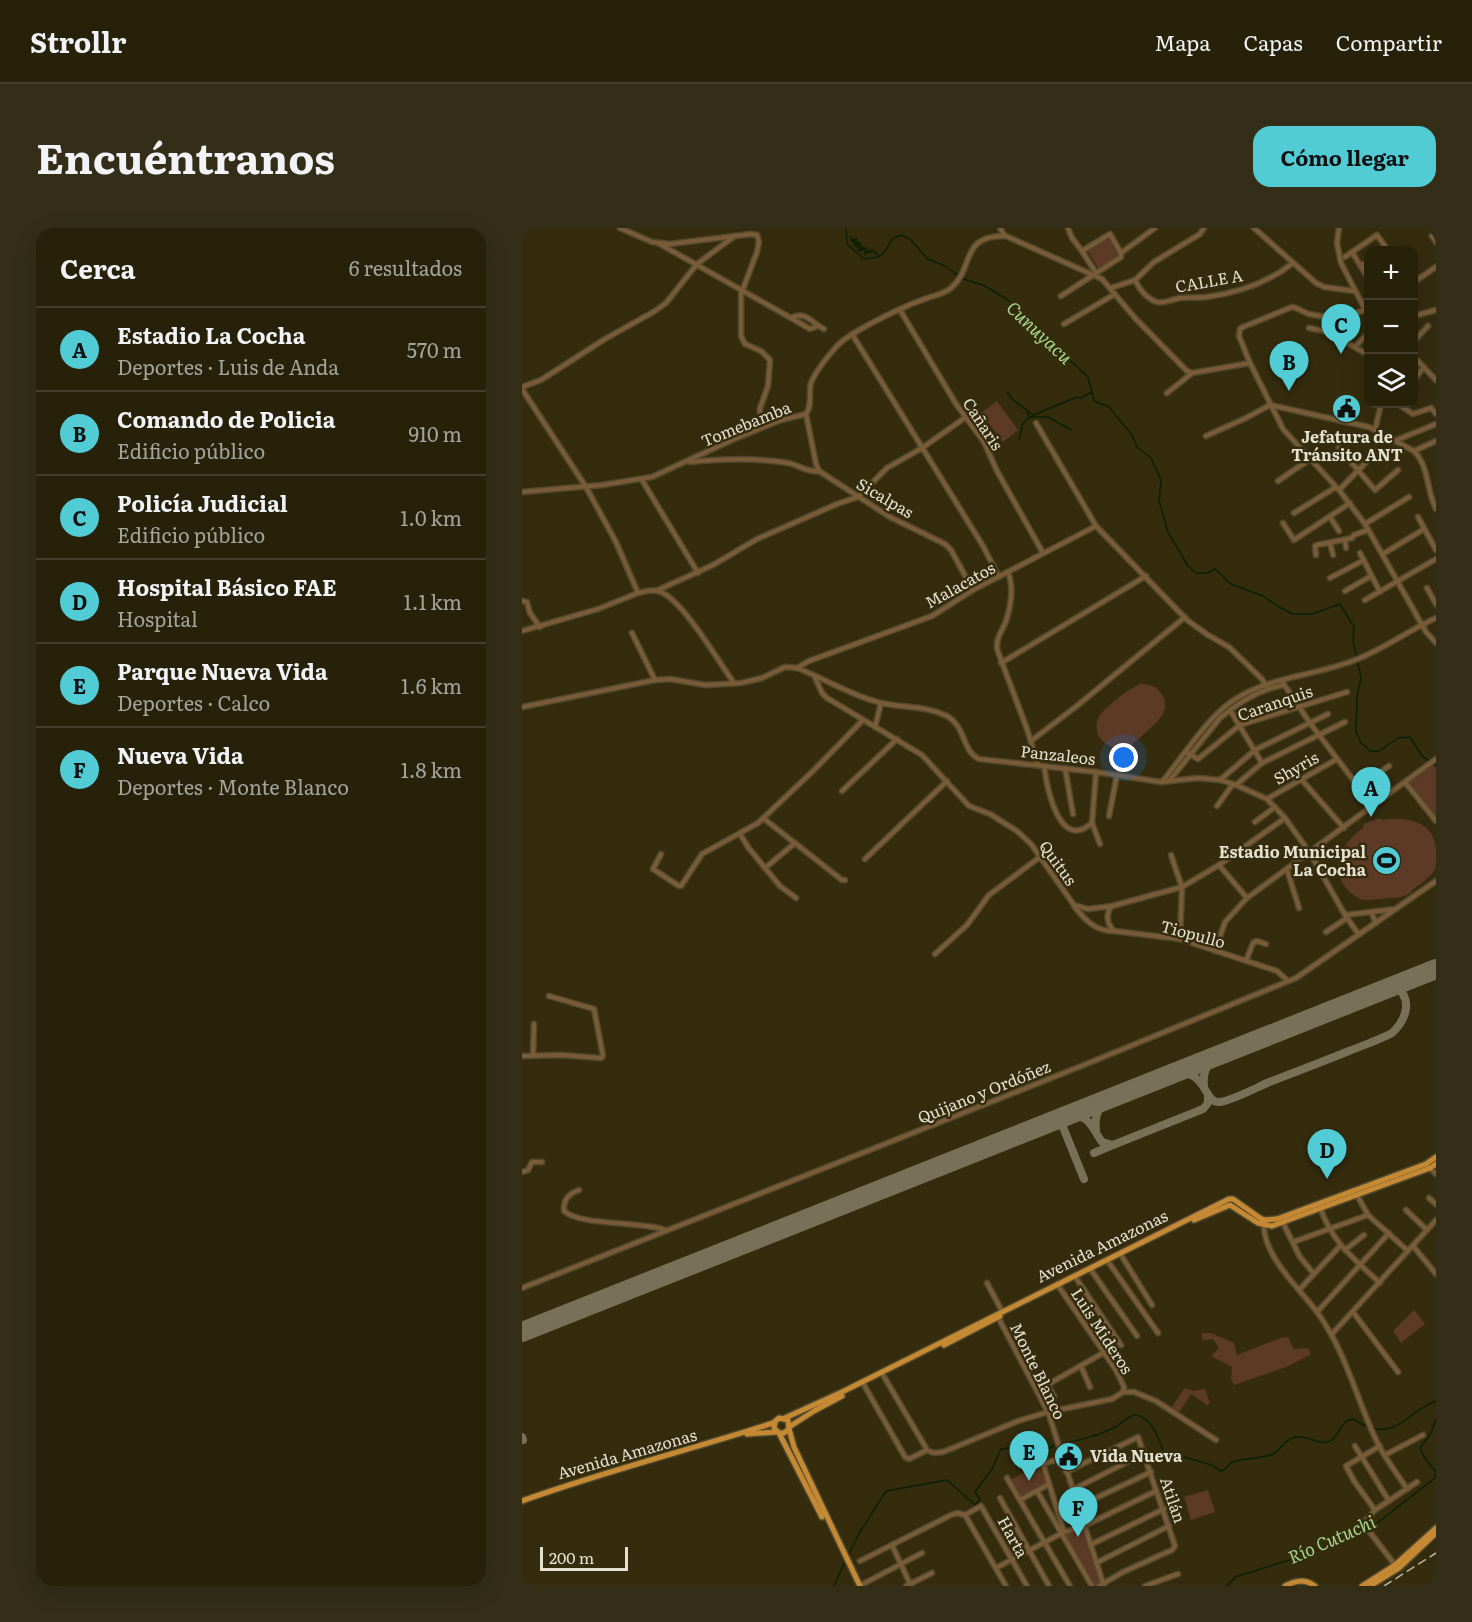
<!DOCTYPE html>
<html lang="es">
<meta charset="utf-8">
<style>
:root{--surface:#28210a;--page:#342e18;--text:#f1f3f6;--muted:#a5a39c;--line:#443e2b;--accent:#51ccd4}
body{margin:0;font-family:Literata,serif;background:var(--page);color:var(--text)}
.controls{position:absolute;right:18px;top:18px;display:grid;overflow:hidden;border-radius:12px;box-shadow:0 6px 24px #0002}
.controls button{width:54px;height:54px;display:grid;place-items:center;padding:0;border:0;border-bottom:2px solid var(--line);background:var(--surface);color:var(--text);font:30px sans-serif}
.scale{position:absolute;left:18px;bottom:15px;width:88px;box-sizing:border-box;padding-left:6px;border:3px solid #e5e0cf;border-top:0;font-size:16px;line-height:21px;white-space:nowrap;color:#e5e0cf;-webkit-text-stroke:4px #352c0e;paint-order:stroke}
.you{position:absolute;left:602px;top:530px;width:21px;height:21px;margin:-15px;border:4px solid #fff;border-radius:50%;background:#1a73e8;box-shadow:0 0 0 9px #1a73e833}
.badge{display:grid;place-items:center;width:39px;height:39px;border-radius:50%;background:var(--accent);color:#111;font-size:20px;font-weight:700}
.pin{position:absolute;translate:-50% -50px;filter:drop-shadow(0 2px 3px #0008)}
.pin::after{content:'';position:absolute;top:32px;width:21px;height:18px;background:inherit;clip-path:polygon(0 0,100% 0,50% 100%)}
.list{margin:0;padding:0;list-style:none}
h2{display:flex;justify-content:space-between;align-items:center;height:78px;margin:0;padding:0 24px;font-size:26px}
h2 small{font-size:20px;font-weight:400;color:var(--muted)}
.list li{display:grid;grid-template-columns:39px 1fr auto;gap:18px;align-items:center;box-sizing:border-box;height:84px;padding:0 24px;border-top:2px solid var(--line)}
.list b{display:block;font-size:22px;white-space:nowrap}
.list p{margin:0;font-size:20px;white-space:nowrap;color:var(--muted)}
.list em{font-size:20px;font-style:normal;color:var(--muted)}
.icon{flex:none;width:33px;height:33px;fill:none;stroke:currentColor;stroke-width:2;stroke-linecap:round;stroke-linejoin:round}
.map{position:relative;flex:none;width:914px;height:1358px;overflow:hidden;border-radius:18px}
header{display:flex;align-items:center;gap:36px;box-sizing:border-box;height:84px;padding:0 30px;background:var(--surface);border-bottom:2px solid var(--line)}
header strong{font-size:28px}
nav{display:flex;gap:33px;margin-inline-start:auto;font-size:21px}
.intro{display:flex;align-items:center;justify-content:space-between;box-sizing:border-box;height:144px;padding:0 36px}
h1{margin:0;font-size:42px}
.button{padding:15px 27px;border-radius:18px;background:var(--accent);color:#111;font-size:21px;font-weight:700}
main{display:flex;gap:36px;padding:0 36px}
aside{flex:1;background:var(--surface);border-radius:18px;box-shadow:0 6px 24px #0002}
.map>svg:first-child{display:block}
.green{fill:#5d3a25}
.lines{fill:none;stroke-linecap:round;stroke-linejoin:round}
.stream{stroke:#092100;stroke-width:1.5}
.taxiway{stroke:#787158;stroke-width:8}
.runway{stroke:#787158;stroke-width:20}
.minor-casing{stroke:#51492d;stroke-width:7}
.major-casing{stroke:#51492d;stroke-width:8}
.minor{stroke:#795c37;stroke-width:4}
.major{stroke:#c58934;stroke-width:5}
.rail{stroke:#bcb6a2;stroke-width:1.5;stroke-dasharray:9 4.5;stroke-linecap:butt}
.labels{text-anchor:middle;stroke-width:5;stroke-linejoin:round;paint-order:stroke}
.street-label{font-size:16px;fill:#e5e0cf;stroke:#352c0e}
.poi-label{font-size:16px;font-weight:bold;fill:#e5e0cf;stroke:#352c0e}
.water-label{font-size:18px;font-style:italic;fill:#a3d68c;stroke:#352c0e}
</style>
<header>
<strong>Strollr</strong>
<nav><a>Mapa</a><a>Capas</a><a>Compartir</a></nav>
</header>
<div class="intro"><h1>Encuéntranos</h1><a class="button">Cómo llegar</a></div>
<main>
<aside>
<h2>Cerca<small>6 resultados</small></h2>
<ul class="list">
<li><span class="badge">A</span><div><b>Estadio La Cocha</b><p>Deportes · Luis de Anda</p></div><em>570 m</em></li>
<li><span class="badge">B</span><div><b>Comando de Policia</b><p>Edificio público</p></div><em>910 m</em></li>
<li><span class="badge">C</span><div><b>Policía Judicial</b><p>Edificio público</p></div><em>1.0 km</em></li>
<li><span class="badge">D</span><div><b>Hospital Básico FAE</b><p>Hospital</p></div><em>1.1 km</em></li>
<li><span class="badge">E</span><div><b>Parque Nueva Vida</b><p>Deportes · Calco</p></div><em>1.6 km</em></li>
<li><span class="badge">F</span><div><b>Nueva Vida</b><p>Deportes · Monte Blanco</p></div><em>1.8 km</em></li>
</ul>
</aside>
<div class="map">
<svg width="914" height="1358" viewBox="0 0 914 1358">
<rect width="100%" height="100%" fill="#352c0e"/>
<g class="green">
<polygon points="588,9 600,29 578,43 565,22"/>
<polygon points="475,173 496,202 481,214 459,185"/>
<path d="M618 456C626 456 633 457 638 464 652 480 635 495 623 505 617 510 612 516 605 519 588 525 569 509 576 491 580 480 607 461 618 456Z"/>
<polygon points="908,532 914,540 914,589 884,551"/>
<path d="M858 590 859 592C882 588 914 592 914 624 914 629 914 638 913 641 911 647 896 658 889 663L890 664C882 669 876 670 869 670 861 670 844 674 838 671 803 651 815 618 842 599L841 596Z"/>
<polygon points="892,1082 903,1096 879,1115 871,1103"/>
<polygon points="680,1105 689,1105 712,1115 715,1127 758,1110 766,1109 772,1121 785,1120 788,1123 788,1127 764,1139 712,1157 709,1151 710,1139 689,1128 697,1120 691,1111 680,1112"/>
<polygon points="663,1160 671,1163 683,1161 688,1175 685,1177 669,1166 656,1186 649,1180"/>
<polygon points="516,1237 525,1255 499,1269 489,1252"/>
<polygon points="686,1262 693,1284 669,1292 662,1269"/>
<polygon points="561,1300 579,1354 572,1358 543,1307"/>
</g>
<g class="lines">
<g class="stream">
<path d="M324 0 325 16 342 31C361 29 361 29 370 11L379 7 388 11 406 31 421 37 442 51 463 58 486 72 501 87 507 98 526 117 539 124 566 149 572 173 587 179 610 207 615 219 629 230 639 252 637 273 646 304 666 338 674 345H686L693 341 709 356 741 368 757 379 771 386H790L818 376 832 399 831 413 839 450 835 468 834 504 839 515 848 523H857L876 510 888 509 900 528 907 533"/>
<polyline points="329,9 329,12 335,11 330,13 331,14 336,14 332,17 338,15 334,19 339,17 336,22 342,19 338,23 345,20 342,26 349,22 347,25 352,23 357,29"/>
<polyline points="485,164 491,172 511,187 555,169 559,170 570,164"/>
<polyline points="508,189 526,189 549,202"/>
<polyline points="497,211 501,195 508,189 505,184"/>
<polyline points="911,536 914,538"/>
<path d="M539 1216C558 1212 576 1208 593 1199 598 1197 607 1187 613 1187 629 1188 637 1211 641 1223 658 1230 689 1233 698 1243 705 1242 704 1239 709 1235 719 1229 738 1232 751 1226 759 1221 764 1211 773 1209 785 1206 799 1220 810 1212 815 1208 819 1198 824 1193L831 1191C873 1218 880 1186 914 1173"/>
<polyline points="326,1327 338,1304 364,1263 425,1252 453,1277 458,1271 453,1264 470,1241 479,1221 496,1219 520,1223 534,1217"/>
<polyline points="312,1358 324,1331"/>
<polyline points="705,1358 713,1349 777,1329 854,1296 913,1250 914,1244 902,1229 898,1220 909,1205 914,1191"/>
</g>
<g class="taxiway">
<path d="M647 847C686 836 680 876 698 874 711 872 732 861 745 855 773 844 800 834 827 823 842 817 857 812 870 805 885 791 891 771 873 757"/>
<path d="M682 858C680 842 687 832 701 825"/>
<path d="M541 889C569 885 567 896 580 914L591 917 681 881 686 875V868"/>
<polyline points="525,895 534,895 541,899 562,951"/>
<path d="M574 902C572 887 577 876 590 869"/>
<polyline points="572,925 591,917"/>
<polyline points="0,1209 1,1212"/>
</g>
<polyline class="runway" points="0,1104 914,741"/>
<defs>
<g id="minor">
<polyline points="98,0 130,14 148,16 229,6 235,7 237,14 235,24 219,66 219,108 223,116 239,123 248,132 246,158 238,180 238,186 244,190 256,191"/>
<polyline points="478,0 483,8"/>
<polyline points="546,0 550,10 560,23"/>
<polyline points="732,0 794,55 802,59 832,63"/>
<polyline points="817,0 815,15 819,35 846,87"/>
<polyline points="910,8 914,14"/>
<path d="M136 15 269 90C283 82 290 95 302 101"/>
<polyline points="830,24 846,50"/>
<polyline points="599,25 633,0"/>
<polyline points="823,29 855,7 866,22"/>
<polyline points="839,38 846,33"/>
<path d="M613 52C617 61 625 71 635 74 641 76 651 71 658 70 667 69 676 70 685 69 715 65 747 54 771 35"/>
<polyline points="892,54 914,39"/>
<polyline points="589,60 613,52 632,34 678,6 682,0"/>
<polyline points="539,68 599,29 599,25 588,6 560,23 574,45"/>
<polyline points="378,82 434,176 462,214 475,243 521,325"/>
<path d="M843 82C824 89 807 91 787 86 781 84 776 80 770 79L721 99 718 101 717 108 728 135 761 201 817 262 843 296 904 404 914 415"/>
<polyline points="892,88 914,82"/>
<polyline points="269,90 288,101 296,98"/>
<polyline points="542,96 593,66"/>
<polyline points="787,100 814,105 829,117 846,127"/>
<polyline points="330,106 461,318 477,349"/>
<polyline points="892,113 906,98"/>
<polyline points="833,119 846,105"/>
<polyline points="892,129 914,152"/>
<polyline points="892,152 902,139"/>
<polyline points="0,159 19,152 83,111 133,83 144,75 175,36 210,10"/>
<path d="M0 161 64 259 94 314 116 365C123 363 133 361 139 364 162 374 196 433 212 455"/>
<polyline points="645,165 669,146"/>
<polyline points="876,176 891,186 909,180 914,186"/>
<polyline points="284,186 294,236 297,243 368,289 423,316 429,322 451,362"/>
<polyline points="514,195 574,298 665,392 686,407 707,419 740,451 745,460"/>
<polyline points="853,202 859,176"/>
<path d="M684 208 724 190 748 177 847 199 892 223C908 240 904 262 914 281"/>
<polyline points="872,213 914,196"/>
<polyline points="817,220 853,262 876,242"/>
<polyline points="892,223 914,213"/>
<path d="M168 234C198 231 236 230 266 235 277 237 286 245 297 243"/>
<polyline points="120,252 176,345"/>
<polyline points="756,253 788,231"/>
<polyline points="817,262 855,223"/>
<path d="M0 264 80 257 130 249 210 212 259 192 284 186C291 177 286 165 289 155 294 142 307 127 315 118 328 104 380 79 400 72 409 68 421 67 429 60 453 40 437 7 484 8L580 51 613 90 665 143 670 145 728 135"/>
<polyline points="772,285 814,259"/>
<polyline points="808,289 817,303"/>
<polyline points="896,289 914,322"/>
<polyline points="761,295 772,312 828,275"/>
<polyline points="843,296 887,269"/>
<polyline points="823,312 824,320"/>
<polyline points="808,315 811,327"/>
<polyline points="838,325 858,364"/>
<polyline points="861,326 902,301"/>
<polyline points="794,327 793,318 795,317 830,310 832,307 846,302"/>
<path d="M486 344C492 359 489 379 484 393 480 404 474 409 475 421L505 501 516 537"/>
<polyline points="808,350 842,332"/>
<polyline points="905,360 914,376"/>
<polyline points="136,362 191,337 235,311 315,276 336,269 365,240 400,220 444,189"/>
<polyline points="823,363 849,348"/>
<polyline points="843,372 914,331"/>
<polyline points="0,373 5,374 8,385 18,399"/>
<polyline points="0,403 76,381 116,365"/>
<polyline points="110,405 133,452"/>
<polyline points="479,435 624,348"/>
<polyline points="275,440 287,433 410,388 451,362 574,298"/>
<polyline points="293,449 300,465 305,470 400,527 447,578 468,586 495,603 509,616 552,677 566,681 590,678 660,659 697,637 763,590"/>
<polyline points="761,455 788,495 851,578"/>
<path d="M0 479 133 452 148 451 183 457 219 455 240 450 263 439 275 440C301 450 325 465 352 473 376 481 401 476 425 488 444 499 440 523 457 531L574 544 639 554 676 550 698 552 714 557 745 571 763 590 788 625 823 687 837 707"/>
<polyline points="708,482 740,535"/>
<polyline points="353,499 359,475"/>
<polyline points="509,513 556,477 663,389"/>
<polyline points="664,524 676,531 718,497 825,464"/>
<path d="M522 538C525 560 537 624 570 595L574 544"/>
<polyline points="543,540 551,586"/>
<polyline points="779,551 822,600"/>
<polyline points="698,552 733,522 806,486"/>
<path d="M647 553 698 490C717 474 738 461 762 457"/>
<path d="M640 554C659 531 682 495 705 477 742 448 791 449 833 432 862 421 887 402 914 390"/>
<polyline points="883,554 914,593"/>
<polyline points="714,557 740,535 823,494"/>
<polyline points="837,559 867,538"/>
<polyline points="320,563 375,511"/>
<polyline points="745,571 815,531"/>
<polyline points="695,578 711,556"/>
<polyline points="587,588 595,547"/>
<polyline points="241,590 320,652 323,652"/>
<polyline points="733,594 753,579"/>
<polyline points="570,595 578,616"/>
<polyline points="218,606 226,619 243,640"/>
<polyline points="273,615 243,640 258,658 274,670"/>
<polyline points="139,626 131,641 157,658 159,658 180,626 236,595 291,543 341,492"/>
<polyline points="649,627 660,659 658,711"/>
<polyline points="343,631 425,553"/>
<polyline points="697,637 725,670"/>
<polyline points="765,642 777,680"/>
<path d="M552 678C563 692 573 703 591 703"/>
<path d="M590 678C583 686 585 696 592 703L658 711 755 743 766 753"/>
<polyline points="849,684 854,695"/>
<polyline points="823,687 874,681"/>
<polyline points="804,704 825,690"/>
<polyline points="693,723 703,694 725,670 914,531"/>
<polyline points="413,726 445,697 467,667 518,629"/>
<polyline points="724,733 731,715 735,713 744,716"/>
<polyline points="11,827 12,796"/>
<polyline points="0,828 39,827 79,830 81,828 72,781 27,768"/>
<polyline points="906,938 914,946"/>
<polyline points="0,944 6,942 10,934 20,934"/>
<path d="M57 962C47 966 41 971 42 983 58 998 119 993 143 1002"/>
<polyline points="835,967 846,987 886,1023"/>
<polyline points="907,970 914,976"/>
<path d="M798 979C809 1013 832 1031 858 1055"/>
<polyline points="884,982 905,1002"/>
<path d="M742 995C740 1027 777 1060 795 1084 825 1125 835 1174 857 1218 865 1233 876 1247 885 1261"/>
<polyline points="761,995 778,1029 792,1046"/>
<polyline points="771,1014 846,987"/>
<polyline points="891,1018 914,1046"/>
<polyline points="823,1022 842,1007"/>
<polyline points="599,1027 630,1077"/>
<polyline points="585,1032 636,1105"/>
<polyline points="569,1042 615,1108"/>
<polyline points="554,1050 599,1117"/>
<polyline points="465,1055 480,1083"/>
<polyline points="535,1056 594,1142 602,1159 601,1164"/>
<polyline points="0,1060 562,837 774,750 914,653"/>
<polyline points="778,1061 818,1018"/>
<polyline points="795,1084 867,1005"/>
<polyline points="831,1084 876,1144"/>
<polyline points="476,1089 526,1184 582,1358"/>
<polyline points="810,1106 914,992"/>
<polyline points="559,1138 568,1159"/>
<polyline points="342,1157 383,1229 387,1231 403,1223 404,1220 361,1147"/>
<polyline points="532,1168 525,1157 581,1125"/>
<polyline points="833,1218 867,1273"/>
<polyline points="404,1222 412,1225 421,1224 496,1193 526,1184 590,1171 601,1164 612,1164 634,1173 694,1212"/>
<polyline points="863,1227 901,1207"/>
<polyline points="540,1230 521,1236 542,1304"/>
<polyline points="544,1244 616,1209 653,1318 650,1322 601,1344 577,1358"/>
<polyline points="485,1250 548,1358"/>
<polyline points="550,1262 623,1225"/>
<polyline points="515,1263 570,1358"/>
<polyline points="478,1270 527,1358"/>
<polyline points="498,1272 527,1256"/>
<polyline points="555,1279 629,1244"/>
<polyline points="853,1282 832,1253 824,1238 858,1218"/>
<polyline points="443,1287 484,1358"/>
<polyline points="370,1317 389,1358"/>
<polyline points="568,1317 642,1281"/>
<polyline points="338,1333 429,1287 435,1285 443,1287 459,1278 505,1358"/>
<polyline points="574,1335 647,1298"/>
<polyline points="873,1337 847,1303 843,1293 853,1282 895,1254"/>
<polyline points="474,1340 542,1304 562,1298 634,1263"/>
<polyline points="337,1358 400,1325"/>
<polyline points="384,1358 410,1345"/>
<polyline points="623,1358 656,1346"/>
</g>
<g id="major">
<polyline points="672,992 708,977 736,995 750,998 908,940 914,936"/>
<polyline points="422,1117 478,1088"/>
<polyline points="263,1190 318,1165 707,971 711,971 738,990 742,992 755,991 904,936 914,929"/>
<polyline points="267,1199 292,1183 320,1168"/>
<polyline points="267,1201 272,1219 338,1358"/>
<polyline points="257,1205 300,1289"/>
<polyline points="225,1206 255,1204"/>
<path d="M0 1273C83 1243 168 1222 251 1195L257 1190 266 1192 267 1201 262 1205H257L252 1200 253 1194"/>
<path d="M763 1358C774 1352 783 1351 793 1358"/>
<polyline points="840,1358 873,1337 914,1300"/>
<polyline points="848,1358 877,1340 914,1305"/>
<polyline points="910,1358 914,1356"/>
</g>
</defs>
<use href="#minor" class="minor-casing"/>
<use href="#major" class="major-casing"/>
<use href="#minor" class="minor"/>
<use href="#major" class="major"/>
<polyline class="rail" points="862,1358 914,1325"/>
</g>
<defs>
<symbol id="civic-disc" viewBox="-11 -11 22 22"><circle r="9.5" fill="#51ccd4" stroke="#352c0e"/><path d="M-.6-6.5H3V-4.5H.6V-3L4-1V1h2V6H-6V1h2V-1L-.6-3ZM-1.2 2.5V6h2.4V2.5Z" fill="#111"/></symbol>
<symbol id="stadium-disc" viewBox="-11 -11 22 22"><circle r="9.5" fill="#51ccd4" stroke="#352c0e"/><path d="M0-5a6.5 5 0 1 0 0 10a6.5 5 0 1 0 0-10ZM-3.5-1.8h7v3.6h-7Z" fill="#111"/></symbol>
</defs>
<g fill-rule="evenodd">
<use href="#civic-disc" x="808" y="164" width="33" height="33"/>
<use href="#stadium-disc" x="848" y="616" width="33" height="33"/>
<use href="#civic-disc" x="530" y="1212" width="33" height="33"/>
</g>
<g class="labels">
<g class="street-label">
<text transform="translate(687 53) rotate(-10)" y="6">CALLE A</text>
<text transform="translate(224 196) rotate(-22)" y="6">Tomebamba</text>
<text transform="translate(461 196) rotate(57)" y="6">Cañaris</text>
<text transform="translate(363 270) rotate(30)" y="6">Sicalpas</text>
<text transform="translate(438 357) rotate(-29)" y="6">Malacatos</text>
<text transform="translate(753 475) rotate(-19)" y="6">Caranquis</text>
<text transform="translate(536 527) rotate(6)" y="6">Panzaleos</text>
<text transform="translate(774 540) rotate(-30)" y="6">Shyris</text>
<text transform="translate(536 635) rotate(54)" y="6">Quitus</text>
<text transform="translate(671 706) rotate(15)" y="6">Tiopullo</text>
<text transform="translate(462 864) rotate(-22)" y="6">Quijano y Ordóñez</text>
<text transform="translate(580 1018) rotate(-26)" y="6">Avenida Amazonas</text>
<text transform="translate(580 1103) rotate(57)" y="6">Luis Mideros</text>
<text transform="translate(516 1143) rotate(64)" y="6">Monte Blanco</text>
<text transform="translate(105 1226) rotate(-16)" y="6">Avenida Amazonas</text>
<text transform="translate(651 1272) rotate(71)" y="6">Atilán</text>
<text transform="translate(491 1309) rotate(61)" y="6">Harta</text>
</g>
<g class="poi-label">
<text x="825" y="215">Jefatura de<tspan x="825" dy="18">Tránsito ANT</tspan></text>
<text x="844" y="630" text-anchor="end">Estadio Municipal<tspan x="844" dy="18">La Cocha</tspan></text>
<text x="568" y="1234" text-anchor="start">Vida Nueva</text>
</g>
<g class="water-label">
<text transform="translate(517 105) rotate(43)" y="6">Cunuyacu</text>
<text transform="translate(810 1312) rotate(-24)" y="6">Río Cutuchi</text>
</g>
</g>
</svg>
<div class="controls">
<button>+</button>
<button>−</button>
<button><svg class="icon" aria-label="layers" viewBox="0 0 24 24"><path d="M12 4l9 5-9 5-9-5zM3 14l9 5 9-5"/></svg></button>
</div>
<div class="scale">200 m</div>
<div class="you"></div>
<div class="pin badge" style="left:849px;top:589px">A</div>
<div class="pin badge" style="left:767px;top:163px">B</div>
<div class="pin badge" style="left:819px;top:126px">C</div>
<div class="pin badge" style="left:805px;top:951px">D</div>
<div class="pin badge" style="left:507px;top:1253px">E</div>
<div class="pin badge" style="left:556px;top:1309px">F</div>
</div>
</main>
